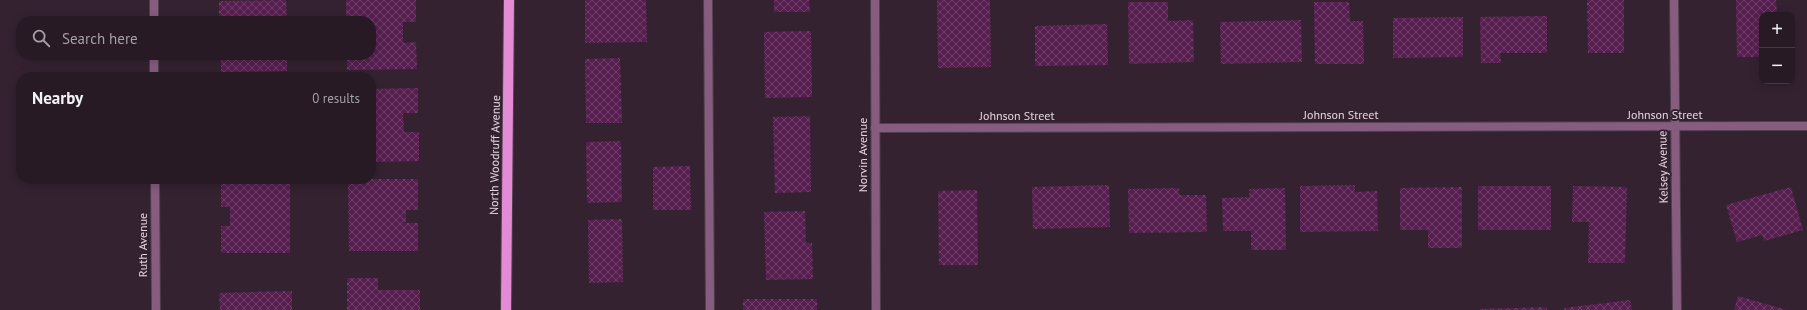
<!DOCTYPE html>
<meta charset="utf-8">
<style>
:root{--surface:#271a25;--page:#2f232d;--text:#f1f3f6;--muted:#a4a1a7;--line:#433842}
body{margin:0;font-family:"PT Sans",sans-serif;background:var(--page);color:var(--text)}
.controls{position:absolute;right:12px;top:12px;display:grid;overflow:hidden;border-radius:8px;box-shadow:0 2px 10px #0003}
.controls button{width:36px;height:36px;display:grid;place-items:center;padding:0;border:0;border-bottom:1px solid var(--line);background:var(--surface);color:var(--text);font:20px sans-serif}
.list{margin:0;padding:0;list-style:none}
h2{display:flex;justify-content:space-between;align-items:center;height:52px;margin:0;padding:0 16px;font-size:17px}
h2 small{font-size:13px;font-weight:400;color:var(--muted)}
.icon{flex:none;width:22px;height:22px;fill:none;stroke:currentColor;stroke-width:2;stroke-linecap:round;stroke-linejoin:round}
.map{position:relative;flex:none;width:1807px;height:310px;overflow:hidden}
.search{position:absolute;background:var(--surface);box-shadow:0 2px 10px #0003;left:16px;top:16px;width:360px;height:44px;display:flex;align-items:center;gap:10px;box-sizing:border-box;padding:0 14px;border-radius:16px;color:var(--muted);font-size:15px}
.panel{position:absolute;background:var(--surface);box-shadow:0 2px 10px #0003;left:16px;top:72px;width:360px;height:112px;border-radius:16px}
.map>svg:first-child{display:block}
.building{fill:url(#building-cross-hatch)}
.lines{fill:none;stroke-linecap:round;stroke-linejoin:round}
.lane-casing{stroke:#503f4d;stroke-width:10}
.street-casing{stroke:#503f4d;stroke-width:10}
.primary-casing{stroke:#503f4d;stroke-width:12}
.lane{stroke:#865c7f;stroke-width:8}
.street{stroke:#865c7f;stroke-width:8}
.primary{stroke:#e38cd5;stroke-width:10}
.labels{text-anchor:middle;stroke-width:4;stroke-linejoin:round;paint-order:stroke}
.street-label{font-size:12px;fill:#e2d5df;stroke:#342231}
</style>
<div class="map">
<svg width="1807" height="310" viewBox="0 0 1807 310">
<defs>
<pattern id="building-cross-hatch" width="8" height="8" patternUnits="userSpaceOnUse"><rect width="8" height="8" fill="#571f50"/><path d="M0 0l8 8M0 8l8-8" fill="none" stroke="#6f3f69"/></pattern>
</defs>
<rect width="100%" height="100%" fill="#342231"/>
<g class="building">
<polygon points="286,0 287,21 219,21 219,1"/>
<polygon points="346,0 416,0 416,22 403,22 403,43 416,42 417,69 347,70 347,55 371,55 371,21 346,21"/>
<polygon points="585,0 646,0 647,42 585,43"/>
<polygon points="774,0 809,0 810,12 774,12"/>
<polygon points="937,0 990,0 991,67 938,68"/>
<polygon points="1587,0 1624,0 1624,53 1588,53"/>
<polygon points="1736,0 1776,0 1777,15 1762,15 1762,57 1737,57"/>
<polygon points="1128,2 1168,2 1168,21 1193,20 1194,62 1129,64"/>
<polygon points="1314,2 1349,2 1350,21 1363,21 1364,64 1315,64"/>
<polygon points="1547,16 1547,53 1500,53 1501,63 1481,63 1480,17"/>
<polygon points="1463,17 1463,57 1393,58 1393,18"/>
<polygon points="1301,20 1302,62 1221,64 1220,22"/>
<polygon points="1107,24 1108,65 1035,66 1035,26"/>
<polygon points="811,31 812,97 765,98 764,32"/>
<polygon points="221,55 287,55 287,71 221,72"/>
<polygon points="620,58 622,123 586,123 585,59"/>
<polygon points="418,88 418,113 403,113 404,132 419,132 419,161 371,162 371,89"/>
<polygon points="810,116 811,192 775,193 773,117"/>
<polygon points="621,141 622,202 587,203 586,142"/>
<polygon points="690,166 691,210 653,210 653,167"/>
<polygon points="221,179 290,179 290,253 221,253 221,226 230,226 230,207 221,207"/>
<polygon points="348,179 418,179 418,210 406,210 406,223 418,223 418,251 349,251"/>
<polygon points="1109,185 1110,227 1033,229 1032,187"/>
<polygon points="1355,185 1355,192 1377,191 1378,231 1300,232 1300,186"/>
<rect x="1478" y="186" width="73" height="44"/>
<polygon points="1573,186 1627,187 1625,263 1588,263 1589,222 1572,222"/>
<polygon points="1462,187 1462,248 1428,248 1428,230 1400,230 1400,188"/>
<polygon points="1791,187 1803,230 1764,241 1762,235 1737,242 1726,205"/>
<polygon points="1179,188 1179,195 1206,195 1207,232 1129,233 1128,189"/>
<polygon points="1285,188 1286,250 1251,250 1251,231 1223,231 1222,198 1249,197 1249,189"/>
<polygon points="977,190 978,265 939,265 938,191"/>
<polygon points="805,211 806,243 812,243 813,279 766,280 764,212"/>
<polygon points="622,219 623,282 589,283 588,220"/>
<polygon points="347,278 378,278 378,290 420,290 420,310 347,310"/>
<polygon points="292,291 292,310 220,310 219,293"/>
<polygon points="1738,296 1787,310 1734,310"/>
<rect x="743" y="299" width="74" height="11"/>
<polygon points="1630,300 1632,310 1564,310 1564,308"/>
<polygon points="1547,307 1547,310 1480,310 1480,309"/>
</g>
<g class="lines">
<defs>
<polyline id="lane" points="708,0 710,310"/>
<g id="street">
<polyline points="154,0 154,21"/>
<polyline points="875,0 876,310"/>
<polyline points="1674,0 1677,310"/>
<polyline points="154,55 154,77"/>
<polyline points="875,128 1807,126"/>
<polyline points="155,179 156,310"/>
</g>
<polyline id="primary" points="506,310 509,0"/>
</defs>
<use href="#lane" class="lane-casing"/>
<use href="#street" class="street-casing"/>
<use href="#primary" class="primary-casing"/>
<use href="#lane" class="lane"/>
<use href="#street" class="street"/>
<use href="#primary" class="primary"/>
</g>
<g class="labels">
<g class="street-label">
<text x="1341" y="119">Johnson Street</text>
<text x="1665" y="119">Johnson Street</text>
<text x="1017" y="120">Johnson Street</text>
<text transform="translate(495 155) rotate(-89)" y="4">North Woodruff Avenue</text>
<text transform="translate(863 155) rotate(-90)" y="4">Norvin Avenue</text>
<text transform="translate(1663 167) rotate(-91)" y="4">Kelsey Avenue</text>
<text transform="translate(143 245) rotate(-90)" y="4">Ruth Avenue</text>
</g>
</g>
</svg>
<div class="controls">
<button>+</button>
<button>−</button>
</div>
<div class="search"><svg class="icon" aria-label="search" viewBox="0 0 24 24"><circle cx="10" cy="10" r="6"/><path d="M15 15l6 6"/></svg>Search here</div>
<section class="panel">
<h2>Nearby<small>0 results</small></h2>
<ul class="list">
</ul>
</section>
</div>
